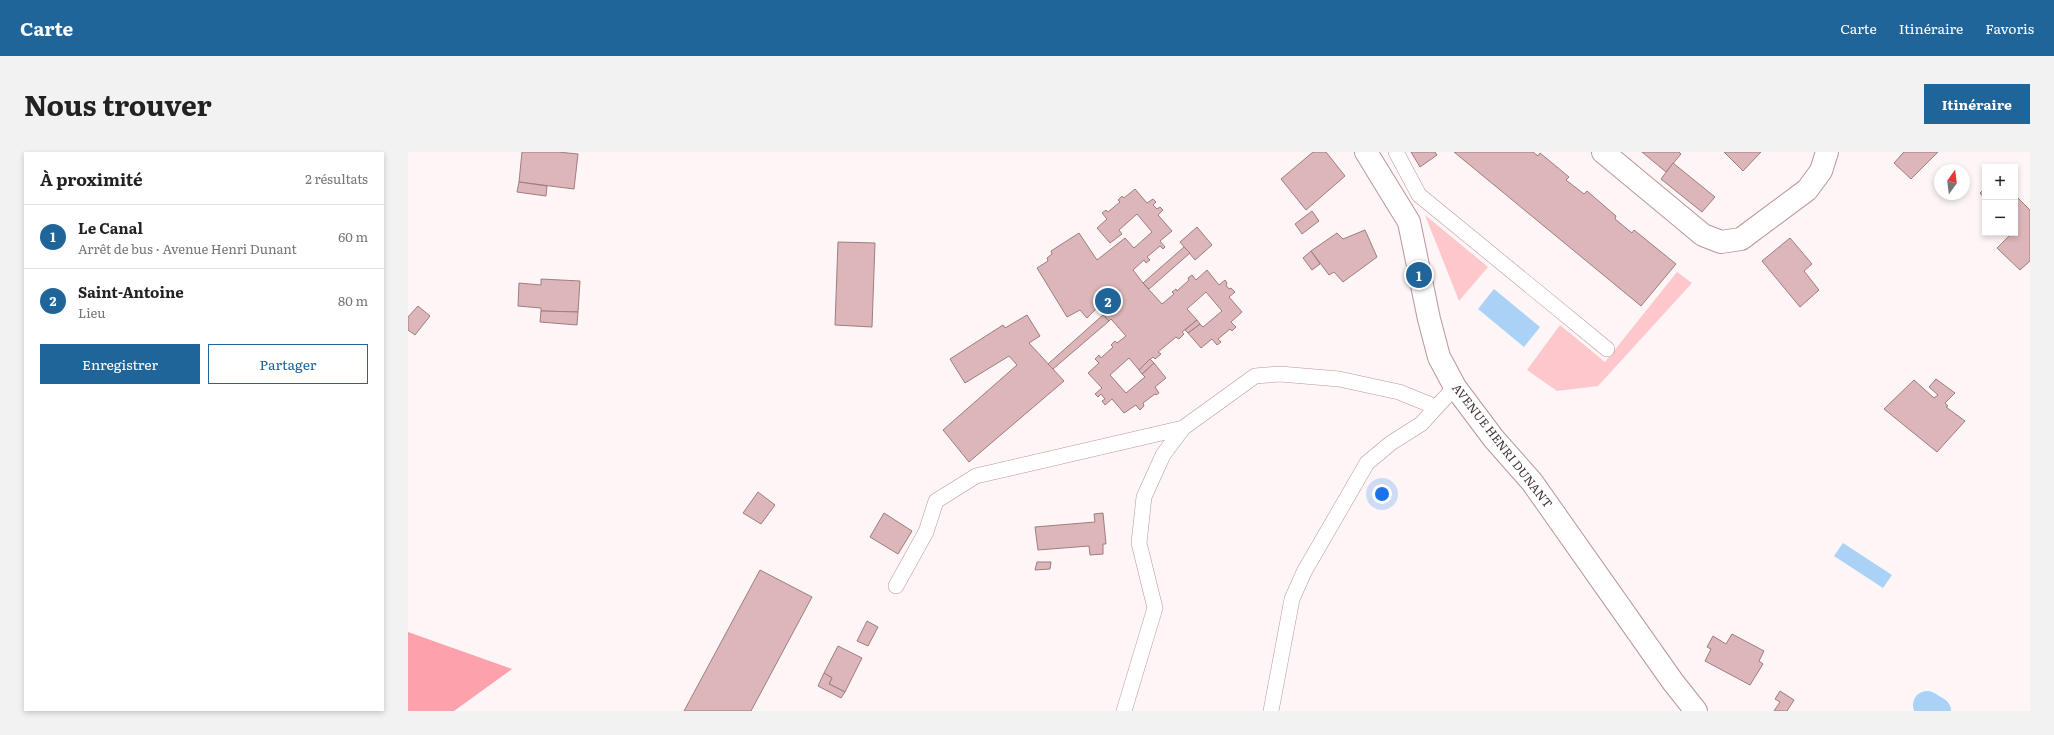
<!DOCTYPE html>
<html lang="fr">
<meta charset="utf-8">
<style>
:root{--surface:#fff;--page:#f2f2f2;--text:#222;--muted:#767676;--line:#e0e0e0;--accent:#1f6599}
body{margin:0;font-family:Literata,serif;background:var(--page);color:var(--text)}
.controls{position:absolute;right:12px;top:12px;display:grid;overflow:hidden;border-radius:0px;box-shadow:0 2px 6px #0003}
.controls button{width:36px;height:36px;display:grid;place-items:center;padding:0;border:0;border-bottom:1px solid var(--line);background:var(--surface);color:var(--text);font:20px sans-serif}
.compass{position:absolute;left:1526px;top:12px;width:36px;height:36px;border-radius:50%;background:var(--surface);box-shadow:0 2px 6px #0003;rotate:14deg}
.you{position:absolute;left:974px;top:342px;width:14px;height:14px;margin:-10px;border:3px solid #fff;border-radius:50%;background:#1a73e8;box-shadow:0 0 0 6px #1a73e833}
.badge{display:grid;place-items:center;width:26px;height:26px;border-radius:50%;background:var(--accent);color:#fff;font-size:13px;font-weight:700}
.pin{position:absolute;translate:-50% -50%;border:2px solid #fff;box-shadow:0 1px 4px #0006}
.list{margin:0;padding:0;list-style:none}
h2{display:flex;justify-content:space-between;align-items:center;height:52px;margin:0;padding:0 16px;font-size:17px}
h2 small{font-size:13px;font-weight:400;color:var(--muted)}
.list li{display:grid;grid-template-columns:26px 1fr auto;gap:12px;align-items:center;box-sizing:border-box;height:64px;padding:0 16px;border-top:1px solid var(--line)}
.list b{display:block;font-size:15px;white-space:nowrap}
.list p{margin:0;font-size:13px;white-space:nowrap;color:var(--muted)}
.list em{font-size:13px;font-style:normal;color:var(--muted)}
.actions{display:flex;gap:8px;padding:12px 16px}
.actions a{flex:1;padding:9px 0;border:1px solid var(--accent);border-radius:0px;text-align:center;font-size:14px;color:var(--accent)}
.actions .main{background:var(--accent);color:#fff}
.map{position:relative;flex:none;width:1622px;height:559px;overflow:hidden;border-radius:0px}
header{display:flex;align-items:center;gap:24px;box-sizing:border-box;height:56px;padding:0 20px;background:var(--accent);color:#fff}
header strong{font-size:19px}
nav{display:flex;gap:22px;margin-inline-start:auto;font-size:14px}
.intro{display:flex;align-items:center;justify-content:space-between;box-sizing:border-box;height:96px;padding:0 24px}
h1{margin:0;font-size:28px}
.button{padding:10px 18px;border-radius:0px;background:var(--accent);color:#fff;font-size:14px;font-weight:700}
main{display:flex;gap:24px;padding:0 24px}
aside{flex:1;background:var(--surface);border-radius:0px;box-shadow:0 2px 6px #0003}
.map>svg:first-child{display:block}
.green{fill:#fec7cc}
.forest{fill:#fda1ac}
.water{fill:#aad2f6}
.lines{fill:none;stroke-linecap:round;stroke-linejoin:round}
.canal{stroke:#aad2f6;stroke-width:28}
.building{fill:#dcb6b9;stroke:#a07c7f}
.service-casing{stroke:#bb9699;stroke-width:16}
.minor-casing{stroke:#bb9699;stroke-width:24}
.service{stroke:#fff;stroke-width:15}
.minor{stroke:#fff;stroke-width:22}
.labels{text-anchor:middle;stroke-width:3;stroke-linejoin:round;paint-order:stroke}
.street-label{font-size:12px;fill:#423334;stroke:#fff}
</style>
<header>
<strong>Carte</strong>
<nav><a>Carte</a><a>Itinéraire</a><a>Favoris</a></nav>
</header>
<div class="intro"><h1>Nous trouver</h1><a class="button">Itinéraire</a></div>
<main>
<aside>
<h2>À proximité<small>2 résultats</small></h2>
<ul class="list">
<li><span class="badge">1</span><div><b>Le Canal</b><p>Arrêt de bus · Avenue Henri Dunant</p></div><em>60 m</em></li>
<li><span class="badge">2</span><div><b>Saint-Antoine</b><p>Lieu</p></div><em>80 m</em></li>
</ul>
<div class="actions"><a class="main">Enregistrer</a><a>Partager</a></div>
</aside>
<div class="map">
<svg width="1622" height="559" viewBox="0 0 1622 559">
<rect width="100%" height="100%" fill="#fdf5f6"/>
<g class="green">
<polygon points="1017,63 1080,115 1051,149"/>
<polygon points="1269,120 1284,131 1190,234 1149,239 1119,218 1152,173 1197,210"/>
</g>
<polygon class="forest" points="0,480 104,517 46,559 0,559"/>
<g class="water">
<polygon points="1086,137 1132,175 1116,195 1070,157"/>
<polygon points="1435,391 1484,423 1475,436 1426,404"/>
</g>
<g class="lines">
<polyline class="canal" points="1519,553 1529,559"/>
</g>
<g class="building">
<polygon points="114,0 150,0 170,2 166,37 111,30"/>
<polygon points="905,0 918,0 937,24 898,58 873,27"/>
<polygon points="1003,0 1027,0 1029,3 1012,15"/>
<polygon points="1046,0 1125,0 1130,4 1132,1 1161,25 1158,28 1176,42 1179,39 1208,64 1207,67 1224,81 1226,78 1268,112 1233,154"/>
<polygon points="1234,0 1271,0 1273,2 1258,20"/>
<polygon points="1316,0 1353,0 1335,19"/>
<polygon points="1496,0 1530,0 1503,27 1486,11"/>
<polygon points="1265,11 1307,45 1294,60 1253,27"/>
<polygon points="111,30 139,34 138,44 109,40"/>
<polygon points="1577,36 1577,47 1572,41"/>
<polygon points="727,37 739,51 745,47 748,50 745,53 749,57 752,55 755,58 750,63 764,79 752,89 757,95 755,97 752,94 739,105 742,108 738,111 736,108 725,118 735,131 754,152 766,142 764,140 768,137 769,139 781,128 780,126 784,123 788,128 799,118 811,133 817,128 819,131 818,133 821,137 823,136 827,140 821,145 834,160 823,170 828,175 824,179 822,177 810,187 813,190 809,193 804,187 793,196 780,181 792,172 795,175 814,159 798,140 779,157 789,168 774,180 776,182 771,187 768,185 750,200 753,202 747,207 745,205 731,218 721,206 702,223 718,241 737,225 734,222 746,211 758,226 747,235 751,241 748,243 747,242 735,251 736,254 732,258 728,253 716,261 704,247 697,253 694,249 697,247 693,242 690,245 687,242 694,236 680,221 691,211 687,207 691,203 693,206 705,195 703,193 707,189 709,191 718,184 703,167 701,169 689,156 679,166 672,158 659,165 629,116 640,109 639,106 644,102 643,99 671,81 689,108 717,86 726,96 744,80 729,62 711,78 714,82 702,91 689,76 699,67 694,61 698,58 700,60 712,50 710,48 714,44 716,46"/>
<polygon points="1607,43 1622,58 1622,109 1612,118 1589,96 1604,81 1607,81"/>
<polygon points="904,59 911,69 894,82 887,72"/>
<polygon points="789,75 804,93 787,108 772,90"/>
<polygon points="957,78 969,105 935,130 926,120 921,123 903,99 929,81 935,87"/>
<polygon points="1382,86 1404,112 1396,119 1411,138 1392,155 1354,109"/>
<polygon points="430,90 467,91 464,175 427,173"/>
<polygon points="776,95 782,101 741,137 735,131"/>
<polygon points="903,99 912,112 904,118 895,106"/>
<polygon points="133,127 172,129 170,160 133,159 133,156 110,154 111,131 133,133"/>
<polygon points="10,154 22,164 7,183 0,178 0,165"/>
<polygon points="133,159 170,160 169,173 132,170"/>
<polygon points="619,163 632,184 621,191 656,229 561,310 535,278 609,213 601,204 557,231 542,207 595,173 597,176"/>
<polygon points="695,163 701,169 645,217 640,212"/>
<polygon points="789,168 792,172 780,181 777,178"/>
<polygon points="742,207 746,211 734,222 731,218"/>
<polygon points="1528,227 1547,241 1537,251 1540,254 1538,255 1557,269 1529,300 1476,257 1506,228 1526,246 1530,243 1521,235"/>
<polygon points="350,340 367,353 353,372 335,361"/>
<polygon points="476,361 504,379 490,402 462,385"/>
<polygon points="695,361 698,392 695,392 695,402 682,403 681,394 630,398 627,375 687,370 686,362"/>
<polygon points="629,410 643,410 642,417 627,418"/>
<polygon points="352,418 404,445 343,559 276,559"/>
<polygon points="459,469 470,475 460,494 449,489"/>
<polygon points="1324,482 1356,499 1351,509 1355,512 1342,533 1297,509 1303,497 1299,495 1305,484 1318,492"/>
<polygon points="430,494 454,506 437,540 421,532 424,526 416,521"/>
<polygon points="416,521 424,526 421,532 437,540 433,546 410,534"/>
<polygon points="1372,539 1386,548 1379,559 1366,559 1372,550 1367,547"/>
</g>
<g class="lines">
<defs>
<g id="service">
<polyline points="988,0 1011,43 1199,197"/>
<polyline points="488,434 518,380 528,349 568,324 775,276 847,224 872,222 931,227 991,240 1028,255"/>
<polyline points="716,559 747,456 731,391 736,345 755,303 775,276"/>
<polyline points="863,559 884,447 896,420 959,311 983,291 1013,272 1047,235"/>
</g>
<g id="minor">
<polyline points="958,0 1001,70 1021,167 1031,205 1047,235 1086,287 1124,330 1265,530 1288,559"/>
<polyline points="1195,0 1295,83 1313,90 1333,87 1399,38 1413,19 1419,0"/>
</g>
</defs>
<use href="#service" class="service-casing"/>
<use href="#minor" class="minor-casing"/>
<use href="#service" class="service"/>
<use href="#minor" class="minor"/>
</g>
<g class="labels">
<g class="street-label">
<text transform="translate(1094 294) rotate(52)" y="4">AVENUE HENRI DUNANT</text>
</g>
</g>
</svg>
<div class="controls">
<button>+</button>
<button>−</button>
</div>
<svg class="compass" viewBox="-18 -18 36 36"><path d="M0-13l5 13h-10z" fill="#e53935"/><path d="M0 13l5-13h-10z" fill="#767676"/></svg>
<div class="you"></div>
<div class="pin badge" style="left:1011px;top:123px">1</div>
<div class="pin badge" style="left:700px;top:149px">2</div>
</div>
</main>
